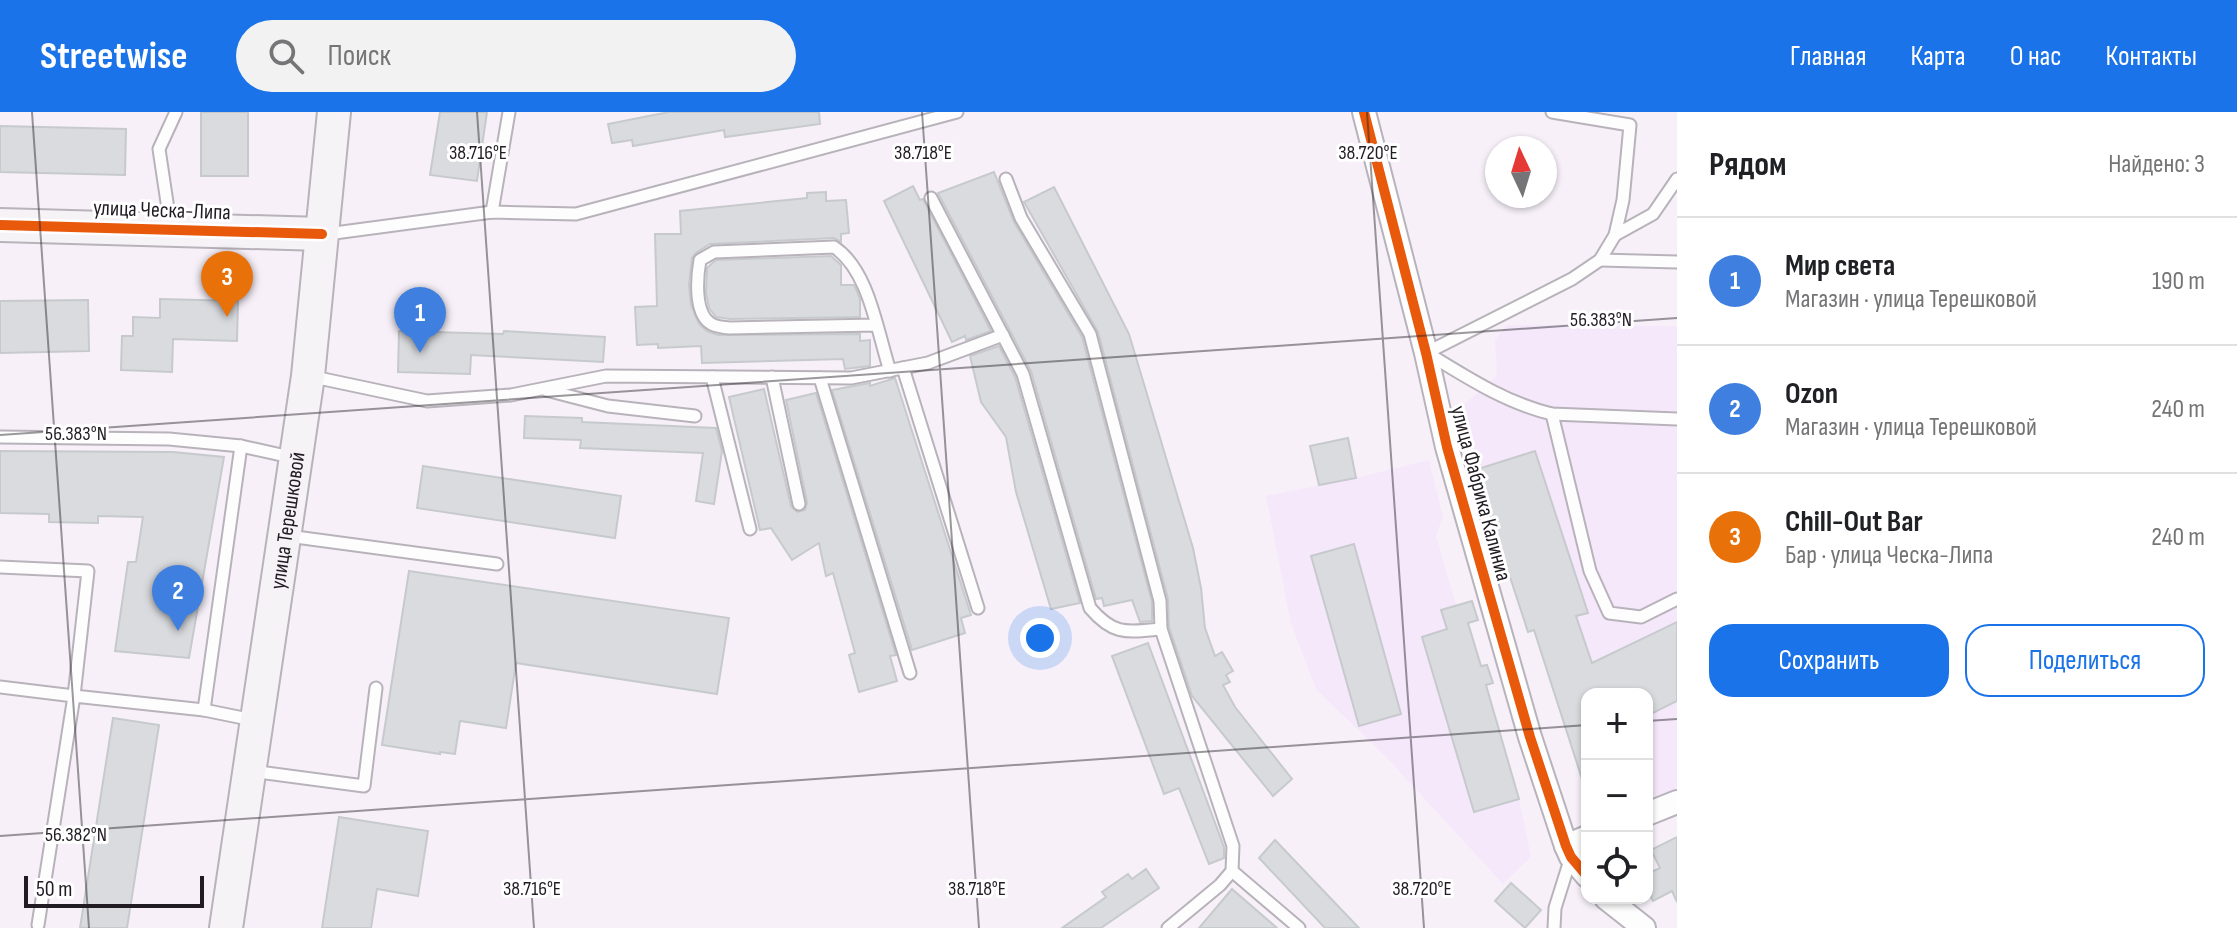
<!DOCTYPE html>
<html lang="ru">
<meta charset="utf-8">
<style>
:root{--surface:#fff;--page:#f2f2f2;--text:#202124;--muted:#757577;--line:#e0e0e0;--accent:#1a73e8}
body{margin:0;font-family:"Sofia Sans Condensed",sans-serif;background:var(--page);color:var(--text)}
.controls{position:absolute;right:24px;bottom:24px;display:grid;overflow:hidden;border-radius:16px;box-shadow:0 2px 6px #0004}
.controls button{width:72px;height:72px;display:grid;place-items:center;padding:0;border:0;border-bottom:2px solid var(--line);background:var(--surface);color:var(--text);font:40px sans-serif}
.compass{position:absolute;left:1485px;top:24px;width:72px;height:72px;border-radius:50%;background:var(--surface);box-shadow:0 2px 6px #0004;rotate:356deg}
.scale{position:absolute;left:24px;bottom:20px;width:180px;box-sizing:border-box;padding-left:8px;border:4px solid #211c23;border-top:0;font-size:22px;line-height:28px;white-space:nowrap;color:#211c23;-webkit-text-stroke:6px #fff;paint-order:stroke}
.you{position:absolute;left:1040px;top:526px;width:28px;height:28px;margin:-20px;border:6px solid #fff;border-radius:50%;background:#1a73e8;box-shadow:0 0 0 12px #1a73e833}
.badge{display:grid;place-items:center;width:52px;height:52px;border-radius:50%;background:var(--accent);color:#fff;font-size:26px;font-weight:700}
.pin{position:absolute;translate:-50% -66px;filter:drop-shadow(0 2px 4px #0008)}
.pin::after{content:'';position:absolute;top:42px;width:28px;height:24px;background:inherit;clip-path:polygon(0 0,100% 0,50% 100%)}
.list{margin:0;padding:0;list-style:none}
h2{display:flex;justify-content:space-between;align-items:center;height:104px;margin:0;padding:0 32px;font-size:34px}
h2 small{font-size:26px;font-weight:400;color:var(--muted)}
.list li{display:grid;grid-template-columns:52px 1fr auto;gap:24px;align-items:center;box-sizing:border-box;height:128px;padding:0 32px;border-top:2px solid var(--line)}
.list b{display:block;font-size:30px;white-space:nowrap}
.list p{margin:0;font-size:26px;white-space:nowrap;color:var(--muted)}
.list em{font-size:26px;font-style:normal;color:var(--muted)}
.actions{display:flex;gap:16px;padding:24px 32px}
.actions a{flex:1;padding:18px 0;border:2px solid var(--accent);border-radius:24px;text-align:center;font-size:28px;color:var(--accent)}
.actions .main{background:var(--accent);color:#fff}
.icon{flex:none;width:44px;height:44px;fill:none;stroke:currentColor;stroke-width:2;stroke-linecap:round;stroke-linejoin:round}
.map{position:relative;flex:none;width:1677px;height:816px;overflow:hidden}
header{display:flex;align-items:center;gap:48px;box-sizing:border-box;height:112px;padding:0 40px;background:var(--accent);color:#fff}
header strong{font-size:38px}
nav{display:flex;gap:44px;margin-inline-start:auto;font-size:28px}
.search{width:560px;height:72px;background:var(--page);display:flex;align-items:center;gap:20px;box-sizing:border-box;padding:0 28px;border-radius:44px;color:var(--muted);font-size:30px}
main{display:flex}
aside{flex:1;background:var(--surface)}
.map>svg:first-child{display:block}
.built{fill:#f5e8fb}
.building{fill:#d9dbdf;stroke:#c7cacd;stroke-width:2}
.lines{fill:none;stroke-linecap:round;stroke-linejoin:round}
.lane-casing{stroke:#b8b2ba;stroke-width:15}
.street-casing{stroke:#b8b2ba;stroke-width:26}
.secondary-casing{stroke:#b8b2ba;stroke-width:36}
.lane{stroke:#fefdfe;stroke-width:11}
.street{stroke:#fefdfe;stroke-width:22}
.secondary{stroke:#f6f3f7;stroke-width:32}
.cycleway-casing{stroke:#fff;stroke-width:15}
.cycleway{stroke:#e8590c;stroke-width:10}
.ticks{fill:none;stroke:#211c23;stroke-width:2;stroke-opacity:0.45}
.labels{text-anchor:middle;stroke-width:6;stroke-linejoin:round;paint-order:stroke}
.street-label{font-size:22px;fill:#211c23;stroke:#fff}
.ticks-label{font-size:20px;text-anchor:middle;fill:#211c23;stroke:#fff;stroke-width:6;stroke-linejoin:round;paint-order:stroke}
</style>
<header>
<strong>Streetwise</strong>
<div class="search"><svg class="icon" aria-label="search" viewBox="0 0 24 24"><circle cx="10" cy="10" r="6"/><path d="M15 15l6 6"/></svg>Поиск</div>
<nav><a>Главная</a><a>Карта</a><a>О нас</a><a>Контакты</a></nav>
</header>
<main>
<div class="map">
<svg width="1677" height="816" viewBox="0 0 1677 816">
<rect width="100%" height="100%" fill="#f7f0f9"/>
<g class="built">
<polygon points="1507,213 1677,214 1677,679 1647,693 1647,582 1587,582 1587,682 1534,519 1528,520 1475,358 1460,296 1497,264 1495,228"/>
<polygon points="1429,348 1443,405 1436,424 1456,493 1472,489 1478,508 1468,511 1480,554 1487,553 1493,571 1486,574 1519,687 1531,745 1503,772 1387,646 1316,577 1291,512 1266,384 1356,366"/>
</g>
<g class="building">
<rect x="201" y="0" width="47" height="64"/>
<polygon points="440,0 487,0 477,69 430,63"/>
<polygon points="669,0 819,0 820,12 725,25 724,18 633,34 632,28 612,31 608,12"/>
<polygon points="0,14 126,17 125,63 0,60"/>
<polygon points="994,60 1014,110 1082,225 1152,490 1152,509 1140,510 1132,488 1104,494 1102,486 1096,487 1031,259 938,81"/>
<polygon points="913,74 920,88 923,87 991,219 966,228 965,224 952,230 884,89"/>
<polygon points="1054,75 1129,222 1193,436 1201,476 1205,516 1215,544 1222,540 1233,559 1226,563 1230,570 1223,573 1235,595 1292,667 1273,684 1192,584 1169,515 1168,487 1098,220 1024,90"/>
<polygon points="826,80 826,89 846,88 849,121 841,122 841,130 834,126 710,132 696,141 692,146 689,173 691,193 699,212 707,219 718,223 860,222 860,229 870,228 870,254 845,257 843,247 702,251 701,234 658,236 658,232 637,233 635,195 657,194 655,122 681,122 680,99 807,86 807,81"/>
<polygon points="831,144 841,153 841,173 854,173 856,177 860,187 860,205 730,207 716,205 709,196 706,181 707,156 716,148"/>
<polygon points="160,187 238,189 237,229 173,227 172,260 121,258 122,224 133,224 133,205 160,206"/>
<polygon points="88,188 89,239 0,241 0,189"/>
<polygon points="399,219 503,222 504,219 605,225 603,250 471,243 470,262 398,260"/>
<polygon points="999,234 1015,265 1080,491 1051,497 1016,380 1006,325 981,290 970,244"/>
<polygon points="895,266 971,503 961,506 965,521 912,538 832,278 870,271 870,274"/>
<polygon points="764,277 791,394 797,400 805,398 807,390 786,288 816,281 896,543 890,544 897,569 859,580 849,543 855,541 833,461 826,464 819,431 792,448 771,416 760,418 729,285"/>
<polygon points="525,304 582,306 582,310 716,316 722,339 714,392 696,389 703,341 580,336 581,328 524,326"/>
<polygon points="1348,326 1356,366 1319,373 1310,334"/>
<polygon points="0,339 173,340 224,345 189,546 115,539 128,450 136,450 143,405 98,404 98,411 49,410 49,402 0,401"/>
<polygon points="1535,339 1588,501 1576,504 1592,551 1677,510 1677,589 1647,604 1647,582 1587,582 1587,669 1583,670 1534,518 1528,520 1475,358"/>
<polygon points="423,354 621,384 615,426 417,396"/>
<polygon points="1354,432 1401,602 1359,614 1311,444"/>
<polygon points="409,459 729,506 717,582 516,551 506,616 460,609 455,642 440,640 440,642 382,633"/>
<polygon points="1472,489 1478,508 1468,511 1481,554 1487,553 1493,571 1486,573 1519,687 1474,700 1422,525 1447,517 1441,498"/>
<polygon points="1148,531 1224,735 1224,746 1209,752 1179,676 1164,682 1112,544"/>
<polygon points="113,606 159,613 127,816 80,816"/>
<polygon points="339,705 428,719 418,784 377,777 371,816 322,816"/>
<polygon points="1677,725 1677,790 1672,779 1653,789 1647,778 1647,762 1660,756 1651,738"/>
<polygon points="1275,728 1359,816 1325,816 1259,746"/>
<polygon points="1146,757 1159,776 1101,816 1062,816 1106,785 1102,780 1128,762 1132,767"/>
<polygon points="1511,771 1541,798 1525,816 1495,789"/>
<polygon points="1232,777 1277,816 1199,816"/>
</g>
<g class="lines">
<defs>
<g id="lane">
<polyline points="1006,67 1021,106 1090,222 1160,489 1161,517 1233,734 1232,759 1220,773 1168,816"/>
<path d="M931 86 1023 262 1090 496C1114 524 1127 520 1161 517"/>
<polyline points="492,100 509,0"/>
<polyline points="171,117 159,37 176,0"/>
<polyline points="327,122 492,100 576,102 957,0"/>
<polyline points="1615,123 1653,102 1677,67"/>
<polyline points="1600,148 1677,150"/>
<path d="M876 213 729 216C723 215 715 215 710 211 694 200 697 165 700 148L714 140 834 135C869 158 877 219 890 259"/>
<polyline points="1426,241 1572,167 1600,148 1615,123 1623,88 1630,13 1552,0"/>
<path d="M1427 241C1466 265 1506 291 1552 302L1677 307"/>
<polyline points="903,256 978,496"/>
<polyline points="309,264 427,289 511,283 606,264 851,266 928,251 1003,223"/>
<polyline points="712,265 750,417"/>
<polyline points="772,265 799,392"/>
<polyline points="820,266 910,561"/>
<polyline points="546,278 608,294 695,304"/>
<polyline points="1552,302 1590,459 1609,501 1641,505 1677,487"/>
<polyline points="0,325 169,327 241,334 204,598"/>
<polyline points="241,334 295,346"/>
<polyline points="288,424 497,452"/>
<polyline points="0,455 88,459 74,584 0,575"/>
<polyline points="251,659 364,674 376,576"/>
<polyline points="1232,759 1299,816"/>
<polyline points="38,813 74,584 204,598 253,608"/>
<polyline points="1554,816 1555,796 1571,745"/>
</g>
<g id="street">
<polyline points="1364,0 1426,241 1447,335 1530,625 1566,734 1571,745 1587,764"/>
<polyline points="1647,702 1677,690"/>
<polyline points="1566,734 1587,725"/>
<polyline points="1606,786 1644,816"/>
</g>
<g id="secondary">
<polyline points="0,113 322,122"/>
<path id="s1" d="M226 816 308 264 334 0"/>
</g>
</defs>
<use href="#lane" class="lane-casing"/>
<use href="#street" class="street-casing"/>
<use href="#secondary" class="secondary-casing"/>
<use href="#lane" class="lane"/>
<use href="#street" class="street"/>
<use href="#secondary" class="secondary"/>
<defs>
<g id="cycleway">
<polyline points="1364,0 1426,241 1447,335 1530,625 1566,734 1571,745 1587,764"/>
<polyline points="0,113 322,122"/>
</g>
</defs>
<use href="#cycleway" class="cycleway-casing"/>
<use href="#cycleway" class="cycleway"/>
</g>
<path class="ticks" d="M32 0 89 816M477 0 534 816M922 0 979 816M1367 0 1424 816M0 323 1677 206M1647 609 1677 607M0 724 1587 613"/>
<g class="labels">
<g class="street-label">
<text transform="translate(162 97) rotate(2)" y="8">улица Ческа-Липа</text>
<text transform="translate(1482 381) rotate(75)" y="8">улица Фабрика Калиниа</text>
<text dy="8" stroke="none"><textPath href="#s1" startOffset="412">улица Терешковой</textPath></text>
</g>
</g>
<g class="ticks-label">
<text x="478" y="47">38.716°E</text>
<text x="923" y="47">38.718°E</text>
<text x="1368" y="47">38.720°E</text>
<text x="1601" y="214">56.383°N</text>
<text x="76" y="328">56.383°N</text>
<text x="76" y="729">56.382°N</text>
<text x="532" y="783">38.716°E</text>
<text x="977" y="783">38.718°E</text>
<text x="1422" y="783">38.720°E</text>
</g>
</svg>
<div class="controls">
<button>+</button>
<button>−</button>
<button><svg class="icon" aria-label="locate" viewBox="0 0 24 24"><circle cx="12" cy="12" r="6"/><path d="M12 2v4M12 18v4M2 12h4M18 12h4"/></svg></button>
</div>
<svg class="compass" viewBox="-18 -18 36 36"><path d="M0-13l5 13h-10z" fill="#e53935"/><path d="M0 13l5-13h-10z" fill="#757577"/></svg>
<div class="scale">50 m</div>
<div class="you"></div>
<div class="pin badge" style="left:420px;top:241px;background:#3f7fe0">1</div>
<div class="pin badge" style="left:178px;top:519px;background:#3f7fe0">2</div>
<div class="pin badge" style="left:227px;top:205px;background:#e8710a">3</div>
</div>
<aside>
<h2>Рядом<small>Найдено: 3</small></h2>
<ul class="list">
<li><span class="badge" style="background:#3f7fe0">1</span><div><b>Мир света</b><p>Магазин · улица Терешковой</p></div><em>190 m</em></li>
<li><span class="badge" style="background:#3f7fe0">2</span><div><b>Ozon</b><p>Магазин · улица Терешковой</p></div><em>240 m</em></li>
<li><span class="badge" style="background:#e8710a">3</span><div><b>Chill-Out Bar</b><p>Бар · улица Ческа-Липа</p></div><em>240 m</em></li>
</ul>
<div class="actions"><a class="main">Сохранить</a><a>Поделиться</a></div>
</aside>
</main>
